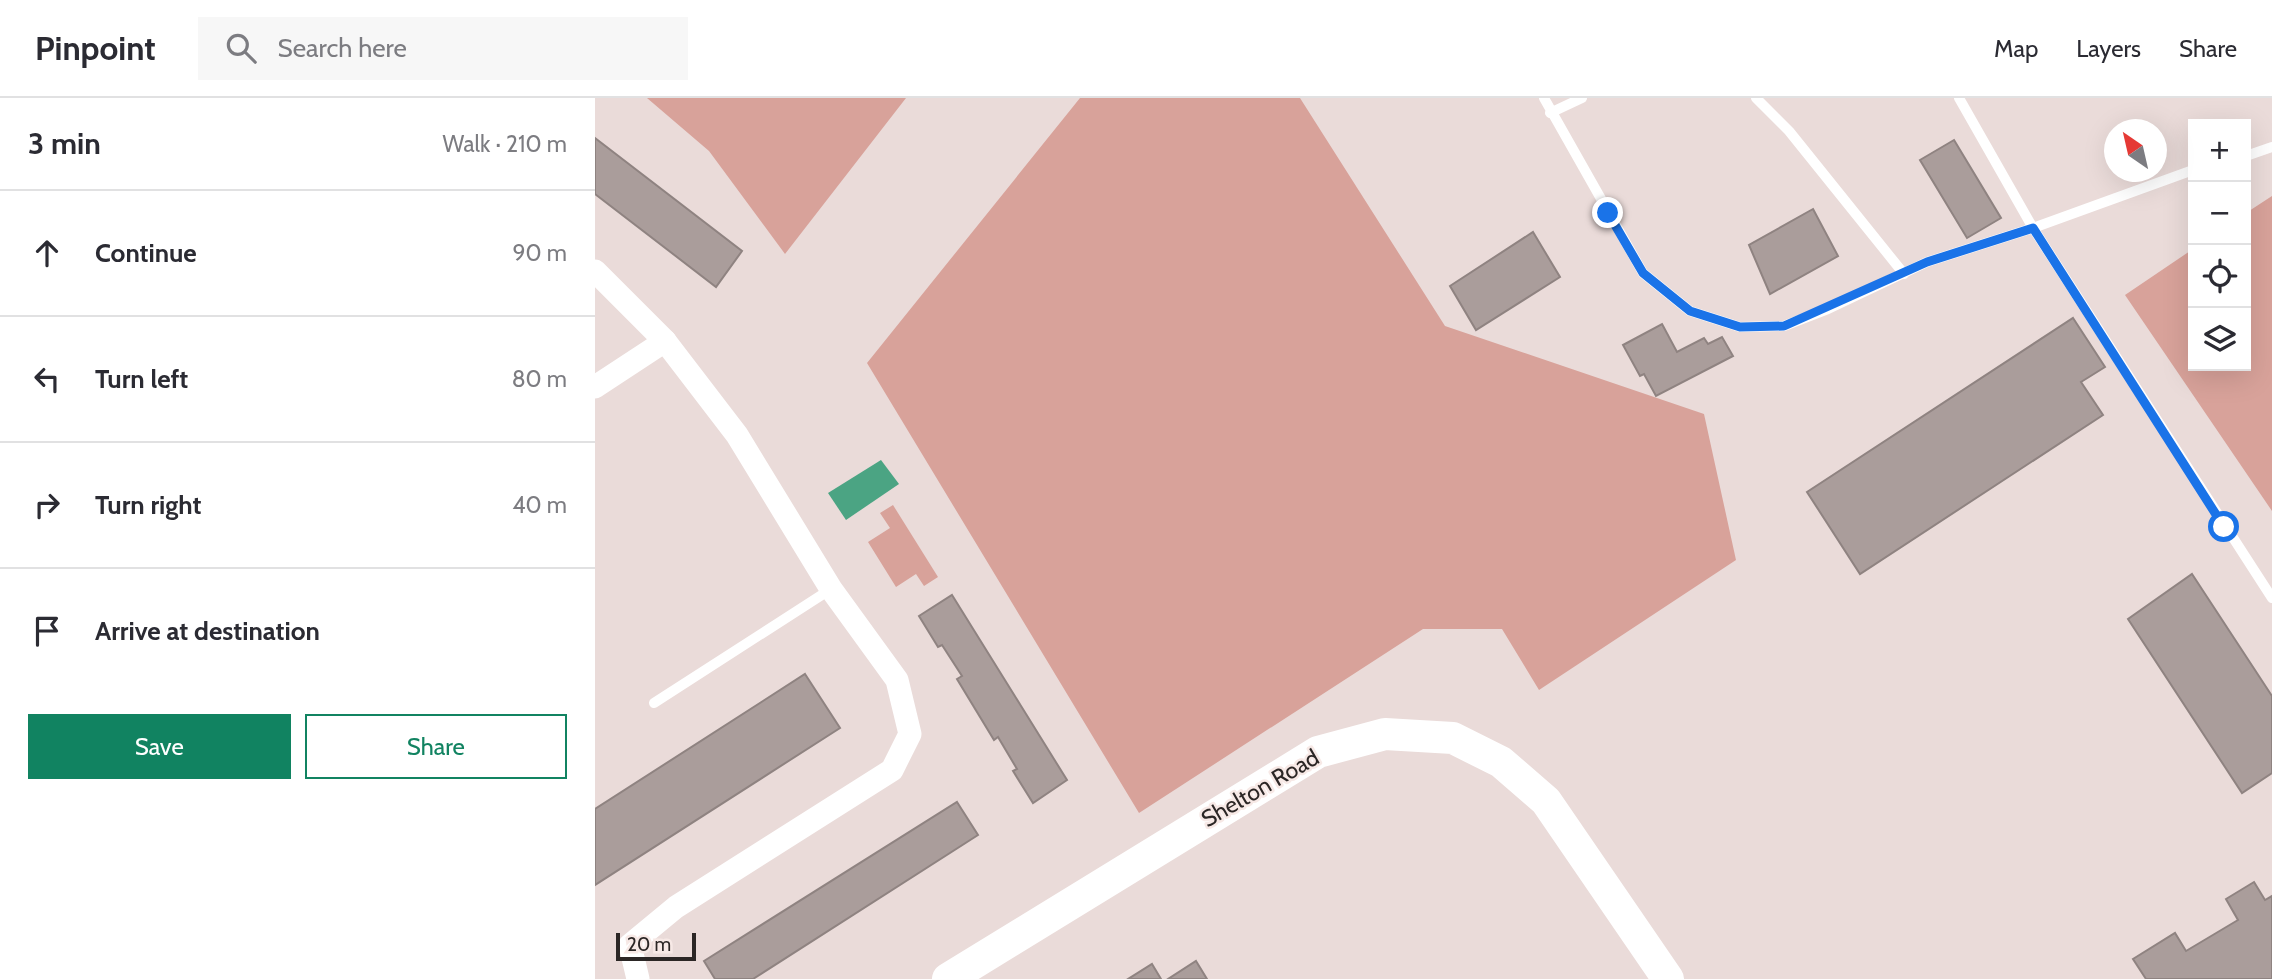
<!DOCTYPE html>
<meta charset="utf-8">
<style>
:root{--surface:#fff;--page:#f7f7f7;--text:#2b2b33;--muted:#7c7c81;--line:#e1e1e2;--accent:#118361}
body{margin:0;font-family:Cabin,sans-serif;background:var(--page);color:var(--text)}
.controls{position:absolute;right:21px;top:21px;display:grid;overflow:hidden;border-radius:0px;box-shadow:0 7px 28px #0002}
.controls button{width:63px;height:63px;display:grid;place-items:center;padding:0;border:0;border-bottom:2px solid var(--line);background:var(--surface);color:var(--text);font:35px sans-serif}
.compass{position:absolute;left:1509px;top:21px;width:63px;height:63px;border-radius:50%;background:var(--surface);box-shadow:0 7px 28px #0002;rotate:326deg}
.scale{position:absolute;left:21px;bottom:18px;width:80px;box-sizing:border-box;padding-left:7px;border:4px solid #2b2625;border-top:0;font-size:19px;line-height:24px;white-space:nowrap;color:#2b2625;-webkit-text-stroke:5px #f7e9e6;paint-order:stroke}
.stop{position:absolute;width:21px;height:21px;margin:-16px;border:5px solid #1a73e8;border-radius:50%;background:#fff}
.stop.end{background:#1a73e8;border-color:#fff;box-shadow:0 2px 7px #0008}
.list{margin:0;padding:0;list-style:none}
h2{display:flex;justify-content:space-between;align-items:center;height:91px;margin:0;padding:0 28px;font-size:30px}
h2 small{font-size:23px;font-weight:400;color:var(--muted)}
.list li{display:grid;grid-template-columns:46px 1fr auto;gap:21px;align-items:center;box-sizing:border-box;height:126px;padding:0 28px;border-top:2px solid var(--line)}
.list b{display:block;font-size:26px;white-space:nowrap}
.list em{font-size:23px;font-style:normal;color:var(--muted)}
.actions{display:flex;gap:14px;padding:21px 28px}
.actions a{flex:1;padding:16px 0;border:2px solid var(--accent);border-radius:0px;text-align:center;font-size:24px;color:var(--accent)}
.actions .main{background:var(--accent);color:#fff}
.icon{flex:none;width:38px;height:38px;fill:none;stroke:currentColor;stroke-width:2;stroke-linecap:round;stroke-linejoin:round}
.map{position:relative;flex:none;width:1677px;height:881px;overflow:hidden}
header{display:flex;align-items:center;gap:42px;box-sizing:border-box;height:98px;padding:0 35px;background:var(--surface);border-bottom:2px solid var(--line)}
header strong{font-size:33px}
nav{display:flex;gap:38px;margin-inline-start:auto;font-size:24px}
.search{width:490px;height:63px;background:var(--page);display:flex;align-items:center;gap:18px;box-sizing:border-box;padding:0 24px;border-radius:0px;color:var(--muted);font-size:26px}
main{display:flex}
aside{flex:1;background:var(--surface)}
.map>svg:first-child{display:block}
.green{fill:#d8a29a}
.water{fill:#4ba483}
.building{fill:#aa9d9b;stroke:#8f8381;stroke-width:2}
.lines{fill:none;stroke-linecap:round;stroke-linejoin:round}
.lane{stroke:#fff;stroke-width:10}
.street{stroke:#fff;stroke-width:23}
.secondary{stroke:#fff;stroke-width:32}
.route{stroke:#1a73e8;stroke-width:9}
.labels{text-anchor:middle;stroke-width:5;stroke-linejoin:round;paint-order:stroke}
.street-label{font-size:23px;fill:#2b2625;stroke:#f7e9e6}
</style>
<header>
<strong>Pinpoint</strong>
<div class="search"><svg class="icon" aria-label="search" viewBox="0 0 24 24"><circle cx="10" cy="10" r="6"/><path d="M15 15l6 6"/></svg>Search here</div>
<nav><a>Map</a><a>Layers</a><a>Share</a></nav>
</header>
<main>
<aside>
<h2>3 min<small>Walk · 210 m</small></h2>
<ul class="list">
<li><svg class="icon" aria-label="ahead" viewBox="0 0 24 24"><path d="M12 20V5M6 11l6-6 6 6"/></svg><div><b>Continue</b></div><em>90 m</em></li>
<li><svg class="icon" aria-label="left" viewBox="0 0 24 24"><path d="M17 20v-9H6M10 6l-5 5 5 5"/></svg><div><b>Turn left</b></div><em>80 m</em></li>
<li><svg class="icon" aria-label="right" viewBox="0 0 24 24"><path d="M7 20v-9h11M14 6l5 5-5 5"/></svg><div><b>Turn right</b></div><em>40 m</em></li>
<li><svg class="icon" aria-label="arrive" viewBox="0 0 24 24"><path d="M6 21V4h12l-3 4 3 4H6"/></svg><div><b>Arrive at destination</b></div></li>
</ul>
<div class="actions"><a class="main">Save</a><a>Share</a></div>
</aside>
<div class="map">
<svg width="1677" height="881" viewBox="0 0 1677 881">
<rect width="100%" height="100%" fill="#eadbd9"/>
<g class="green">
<polygon points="52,0 311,0 190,156 114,53"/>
<polygon points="485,0 705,0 850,228 1109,316 1141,462 944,592 907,531 828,531 544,715 272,265"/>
<polygon points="1677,98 1677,413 1530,197 1598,151 1598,268 1651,268 1651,115"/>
<polygon points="298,407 343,479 329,488 321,476 301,489 273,444 295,430 285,415"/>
</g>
<polygon class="water" points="286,362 304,386 251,422 233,395"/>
<g class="building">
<polygon points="0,40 147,153 121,189 0,96"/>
<polygon points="1359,42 1406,120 1372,140 1325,62"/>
<polygon points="1218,111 1243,158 1175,196 1154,147"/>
<polygon points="938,134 965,179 881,232 855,188"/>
<polygon points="1478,220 1510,269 1486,284 1508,317 1265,476 1212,394"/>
<polygon points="1067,226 1082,254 1109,240 1113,246 1127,239 1138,258 1061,298 1049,276 1045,278 1028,247"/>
<polygon points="1597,476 1677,598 1677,675 1647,695 1533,521"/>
<polygon points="357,497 472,682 438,705 418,673 422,671 403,639 399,642 362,581 367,578 347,547 343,549 324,518"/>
<polygon points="210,576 245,630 0,787 0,711"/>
<polygon points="362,704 383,737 158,881 120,881 109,863"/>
<polygon points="1659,784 1670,802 1677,798 1677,881 1551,881 1538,861 1580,835 1591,853 1643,822 1631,801"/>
<polygon points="601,863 612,881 573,881"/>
<polygon points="557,866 566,881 533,881"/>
</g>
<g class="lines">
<g class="lane">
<polyline points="949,0 1048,175 1095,213 1145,229 1189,228 1233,211 1332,164 1438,130 1598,72"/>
<polyline points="1161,0 1194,33 1309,176"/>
<polyline points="1364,0 1438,130 1677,500"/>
<polyline points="955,15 987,0"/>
<polyline points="1651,58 1677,49"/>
<polyline points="59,605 236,491"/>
</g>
<g class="street">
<polyline points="0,173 70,243 0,289"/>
<polyline points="43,881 35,847 81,809 297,672 315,636 302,582 236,491 142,337 70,243"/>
</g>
<polyline class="secondary" points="353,881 723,654 790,636 858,640 906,664 951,703 1073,881"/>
</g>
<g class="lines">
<polyline class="route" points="1013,115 1048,175 1095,213 1145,229 1189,228 1332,164 1438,130 1629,429"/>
</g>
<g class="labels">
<g class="street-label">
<text transform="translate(665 690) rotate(-30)" y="8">Shelton Road</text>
</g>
</g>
</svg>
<div class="controls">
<button>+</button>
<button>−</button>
<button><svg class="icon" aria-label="locate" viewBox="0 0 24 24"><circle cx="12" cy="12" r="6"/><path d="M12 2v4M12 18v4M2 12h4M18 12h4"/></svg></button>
<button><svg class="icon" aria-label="layers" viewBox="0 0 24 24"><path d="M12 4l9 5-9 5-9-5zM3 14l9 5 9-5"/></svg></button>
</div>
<svg class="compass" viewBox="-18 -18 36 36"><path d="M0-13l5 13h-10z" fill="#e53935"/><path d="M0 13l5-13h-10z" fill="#7c7c81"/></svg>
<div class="scale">20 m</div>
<div class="stop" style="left:1629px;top:429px"></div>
<div class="stop end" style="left:1013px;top:115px"></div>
</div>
</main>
